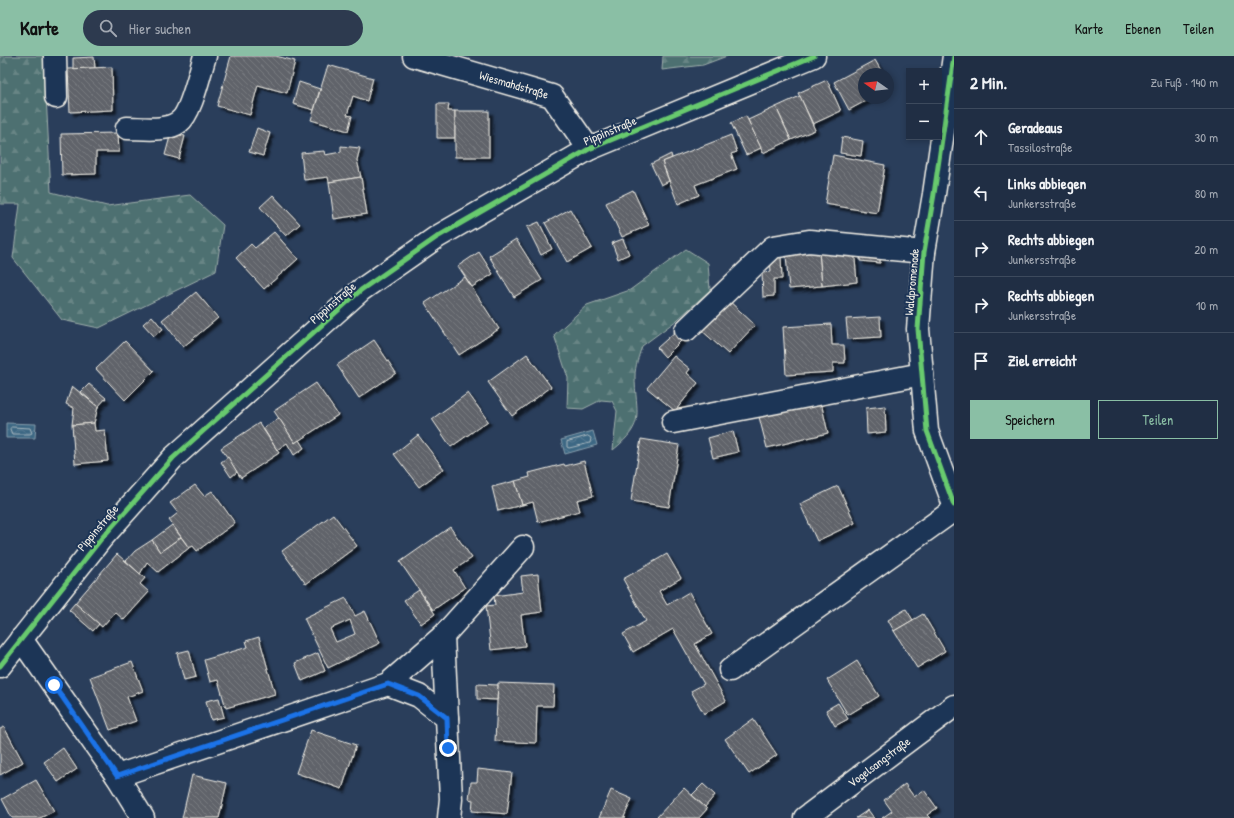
<!DOCTYPE html>
<html lang="de">
<meta charset="utf-8">
<style>
:root{--surface:#202e44;--page:#2d3a4f;--text:#f1f3f6;--muted:#a2a8b2;--line:#3d4a5d;--accent:#8abfa5}
body{margin:0;font-family:"Patrick Hand",sans-serif;background:var(--page);color:var(--text)}
.controls{position:absolute;right:12px;top:12px;display:grid;overflow:hidden;border-radius:0px;box-shadow:0 2px 6px #0003}
.controls button{width:36px;height:36px;display:grid;place-items:center;padding:0;border:0;border-bottom:1px solid var(--line);background:var(--surface);color:var(--text);font:20px sans-serif}
.compass{position:absolute;left:858px;top:12px;width:36px;height:36px;border-radius:50%;background:var(--surface);box-shadow:0 2px 6px #0003;rotate:284deg}
.stop{position:absolute;width:12px;height:12px;margin:-9px;border:3px solid #1a73e8;border-radius:50%;background:#fff}
.stop.end{background:#1a73e8;border-color:#fff;box-shadow:0 1px 4px #0008}
.list{margin:0;padding:0;list-style:none}
h2{display:flex;justify-content:space-between;align-items:center;height:52px;margin:0;padding:0 16px;font-size:17px}
h2 small{font-size:13px;font-weight:400;color:var(--muted)}
.list li{display:grid;grid-template-columns:26px 1fr auto;gap:12px;align-items:center;box-sizing:border-box;height:56px;padding:0 16px;border-top:1px solid var(--line)}
.list b{display:block;font-size:15px;white-space:nowrap}
.list p{margin:0;font-size:13px;white-space:nowrap;color:var(--muted)}
.list em{font-size:13px;font-style:normal;color:var(--muted)}
.actions{display:flex;gap:8px;padding:12px 16px}
.actions a{flex:1;padding:9px 0;border:1px solid var(--accent);border-radius:0px;text-align:center;font-size:14px;color:var(--accent)}
.actions .main{background:var(--accent);color:#111}
.icon{flex:none;width:22px;height:22px;fill:none;stroke:currentColor;stroke-width:2;stroke-linecap:round;stroke-linejoin:round}
.map{position:relative;flex:none;width:954px;height:762px;overflow:hidden}
header{display:flex;align-items:center;gap:24px;box-sizing:border-box;height:56px;padding:0 20px;background:var(--accent);color:#111}
header strong{font-size:19px}
nav{display:flex;gap:22px;margin-inline-start:auto;font-size:14px}
.search{width:280px;height:36px;background:var(--page);display:flex;align-items:center;gap:10px;box-sizing:border-box;padding:0 14px;border-radius:22px;color:var(--muted);font-size:15px}
main{display:flex}
aside{flex:1;background:var(--surface)}
.map>svg:first-child{display:block}
.forest{fill:url(#forest-firs);stroke:#a0b0ac}
.water{fill:url(#water-waves);stroke:#869eac}
.lines{fill:none;stroke-linecap:round;stroke-linejoin:round}
.shore{stroke:#abbac0;stroke-width:1}
.building{fill:url(#building-back-hatch);stroke:#f4f1e8;fill-rule:evenodd;filter:url(#shadow)}
.minor-casing{stroke:#f4f1e8;stroke-width:25}
.minor{stroke:#1d3557;stroke-width:22}
.cycleway-casing{stroke:#1d3557;stroke-width:8}
.cycleway{stroke:#67ca6e;stroke-width:5}
.route{stroke:#1a73e8;stroke-width:5}
.labels{text-anchor:middle;stroke-width:4;stroke-linejoin:round;paint-order:stroke}
.street-label{font-size:12px;fill:#f4f1e8;stroke:#1d3557}
</style>
<header>
<strong>Karte</strong>
<div class="search"><svg class="icon" aria-label="search" viewBox="0 0 24 24"><circle cx="10" cy="10" r="6"/><path d="M15 15l6 6"/></svg>Hier suchen</div>
<nav><a>Karte</a><a>Ebenen</a><a>Teilen</a></nav>
</header>
<main>
<div class="map">
<svg width="954" height="762" viewBox="0 0 954 762">
<defs>
<pattern id="forest-firs" width="22" height="20" patternUnits="userSpaceOnUse"><rect width="22" height="20" fill="#4d7071"/><path d="M5 1l3.5 6h-7zM16 11l3.5 6h-7z" fill="#678585"/></pattern>
<pattern id="water-waves" width="16" height="10" patternUnits="userSpaceOnUse"><rect width="16" height="10" fill="#3d6784"/><path d="M0 5q4-4 8 0t8 0" fill="none" stroke="#5a7d95"/></pattern>
<pattern id="building-back-hatch" width="6" height="6" patternUnits="userSpaceOnUse"><rect width="6" height="6" fill="#60636a"/><path d="M-1 5l2 2M0 0l6 6M5-1l2 2" fill="none" stroke="#777a7f"/></pattern>
<filter id="shadow"><feDropShadow dx="3.5" dy="3.5" stdDeviation="1" flood-color="#0009"/></filter>
</defs>
<rect width="100%" height="100%" fill="#2a3e5b"/>
<filter id="ink" filterUnits="userSpaceOnUse"><feTurbulence type="fractalNoise" baseFrequency=".025" numOctaves="2"/><feDisplacementMap in="SourceGraphic" scale="8" xChannelSelector="R" yChannelSelector="G"/><feConvolveMatrix kernelMatrix="1 2 1 2 8 2 1 2 1" color-interpolation-filters="sRGB"/></filter>
<g filter="url(#ink)">
<g class="forest">
<polygon points="0,0 44,0 51,136 107,150 190,139 223,169 216,215 99,272 62,264 13,202 20,148 0,148"/>
<polygon points="663,0 727,0 703,9 662,14"/>
<path d="M686 193 708 207 710 234 677 264 642 290C639 299 635 310 635 320 635 357 647 367 613 394L617 355 612 345 601 344 583 353 567 352 568 322 554 279 587 249 630 234Z"/>
</g>
<g class="water">
<polygon points="6,367 36,368 35,382 6,382"/>
<polygon points="593,375 597,389 565,398 561,384"/>
</g>
<g class="lines">
<g class="shore">
<polygon points="12,371 30,372 32,377 30,378 12,378 10,373"/>
<polygon points="588,380 591,382 590,387 569,392 567,391 567,386"/>
</g>
</g>
<g class="building">
<polygon points="231,0 276,0 295,5 287,37 258,29 250,59 217,50"/>
<polygon points="94,1 95,12 73,13 73,2"/>
<polygon points="875,4 883,18 864,18 864,42 871,42 849,54 834,26"/>
<polygon points="328,9 373,22 367,45 353,40 347,59 352,60 348,75 311,64"/>
<polygon points="112,11 113,54 70,56 68,13"/>
<polygon points="827,24 841,55 813,68 798,37"/>
<polygon points="299,26 320,33 314,54 293,48"/>
<polygon points="800,40 815,74 791,84 776,51"/>
<polygon points="437,48 449,48 448,55 455,55 455,82 437,82"/>
<polygon points="776,51 791,84 763,97 748,64"/>
<rect x="455" y="55" width="34" height="46"/>
<polygon points="746,60 761,92 746,99 731,67"/>
<polygon points="257,72 270,77 263,100 249,96"/>
<polygon points="118,77 119,96 96,96 96,118 62,119 61,78"/>
<polygon points="171,77 185,80 179,103 165,99"/>
<polygon points="731,79 737,96 731,98 737,113 695,129 699,139 678,148 662,106"/>
<polygon points="842,81 863,85 861,100 840,97"/>
<polygon points="341,90 360,92 357,104 361,121 329,126 328,121 304,124 301,97 324,95 325,99 341,96"/>
<polygon points="671,98 672,102 662,106 669,125 661,129 651,108"/>
<polygon points="833,99 885,109 877,157 825,148"/>
<polygon points="361,121 367,158 334,163 329,126"/>
<polygon points="633,134 649,169 622,181 606,147"/>
<polygon points="273,139 300,168 286,180 260,151"/>
<polygon points="570,153 592,192 567,206 545,167"/>
<polygon points="539,166 552,193 541,199 527,171"/>
<polygon points="274,176 298,203 264,233 236,202 251,188 255,192"/>
<polygon points="516,183 542,224 514,241 489,200"/>
<polygon points="623,183 629,198 618,203 612,187"/>
<polygon points="854,192 857,226 822,230 819,196"/>
<polygon points="479,196 493,218 472,231 458,210"/>
<polygon points="819,196 822,230 789,233 786,199"/>
<polygon points="861,196 880,197 880,207 860,205"/>
<polygon points="770,200 781,200 782,223 774,223 774,240 763,241 762,217 771,216"/>
<polygon points="465,221 499,273 459,299 425,247"/>
<polygon points="196,236 218,262 183,291 162,264"/>
<polygon points="727,243 755,269 728,298 699,272"/>
<polygon points="152,260 163,273 154,280 143,268"/>
<polygon points="880,261 881,281 848,283 846,263"/>
<polygon points="831,268 832,289 844,289 845,307 833,307 833,316 786,319 783,271"/>
<polygon points="676,275 683,283 665,301 657,292"/>
<polygon points="374,284 396,317 359,342 337,309"/>
<polygon points="125,285 154,315 125,344 96,313"/>
<polygon points="527,298 551,331 512,360 488,326"/>
<polygon points="674,300 690,313 687,317 698,327 675,355 647,332"/>
<polygon points="316,327 338,359 295,387 274,355"/>
<polygon points="89,328 106,342 98,351 81,336"/>
<polygon points="72,330 98,351 94,367 72,369 74,352 66,348"/>
<polygon points="468,337 488,365 451,391 432,363"/>
<polygon points="820,342 828,377 767,392 758,357"/>
<polygon points="885,350 886,376 867,378 866,352"/>
<polygon points="279,362 295,387 299,384 304,392 294,399 287,387 277,394 263,372"/>
<polygon points="94,367 95,375 105,374 108,405 75,408 72,369"/>
<polygon points="259,367 279,397 241,422 221,392"/>
<polygon points="733,375 738,396 713,402 708,382"/>
<polygon points="418,379 444,413 419,431 394,398"/>
<polygon points="641,383 679,389 669,451 631,445"/>
<polygon points="228,401 237,416 231,421 221,406"/>
<polygon points="584,405 593,440 577,444 580,455 538,466 533,446 522,449 515,425 530,421 529,417 564,408 565,410"/>
<polygon points="515,425 522,449 498,455 492,431"/>
<polygon points="195,429 204,440 212,435 235,467 197,495 193,490 189,492 169,464 178,457 170,447"/>
<polygon points="838,430 855,467 817,485 800,448"/>
<polygon points="333,458 357,490 306,528 282,495"/>
<polygon points="172,469 181,481 160,496 152,484"/>
<polygon points="450,471 472,502 454,514 465,532 433,554 400,506"/>
<polygon points="181,481 189,492 158,516 147,506 140,518 126,505 135,495 152,484 160,496"/>
<polygon points="117,498 145,522 140,528 149,536 124,564 115,556 102,571 75,547"/>
<polygon points="667,498 681,522 659,535 667,549 689,536 712,578 695,588 726,645 704,658 691,635 704,628 673,573 633,596 623,578 646,565 623,523"/>
<polygon points="538,518 542,556 521,559 525,590 491,594 486,550 495,549 494,540 523,536 521,520"/>
<polygon points="419,534 435,558 421,568 404,544"/>
<path d="M346 542 355 560 365 555 380 587 328 612 304 562ZM350 564 355 578 336 586 330 573Z"/>
<polygon points="75,547 99,568 93,575 69,554"/>
<polygon points="906,553 913,564 894,575 888,564"/>
<polygon points="923,558 945,595 917,612 894,575"/>
<polygon points="259,581 275,638 226,652 218,624 210,626 204,604 248,591 246,585"/>
<polygon points="189,594 196,621 184,624 177,597"/>
<polygon points="318,597 325,615 302,625 295,607"/>
<polygon points="857,605 879,640 848,659 827,624"/>
<polygon points="132,606 143,635 127,641 136,665 110,674 90,621"/>
<polygon points="498,627 554,629 553,650 537,650 536,687 495,685"/>
<polygon points="477,628 498,629 497,644 477,643"/>
<polygon points="219,642 224,661 211,664 206,645"/>
<polygon points="838,647 848,663 835,670 826,654"/>
<polygon points="753,663 777,699 749,718 725,683"/>
<polygon points="4,671 23,706 0,719 0,673"/>
<polygon points="311,674 356,689 342,733 296,717"/>
<polygon points="63,692 77,713 58,726 44,706"/>
<polygon points="478,713 512,717 507,758 472,755 473,744 469,743 471,726 477,726"/>
<polygon points="192,719 227,727 219,762 182,762"/>
<polygon points="36,724 54,755 40,762 12,762 2,743"/>
<polygon points="703,728 715,739 705,751 692,739"/>
<polygon points="905,728 914,741 924,734 937,752 927,759 930,762 882,762 892,755 884,744"/>
<polygon points="684,732 707,753 699,762 659,762 657,761"/>
<polygon points="611,734 632,743 624,761 626,762 599,762"/>
<polygon points="868,754 874,762 856,762"/>
</g>
<g class="lines">
<defs>
<g id="minor">
<polyline points="55,0 56,41"/>
<path id="s1" d="M414 0 552 40 589 93"/>
<polyline points="954,0 934,138 924,196 918,273 927,375 954,449"/>
<path d="M127 72C142 72 166 76 179 66 191 58 200 15 205 0"/>
<polyline points="686,274 773,191 809,185 924,196"/>
<polyline points="673,366 922,318"/>
<polyline points="443,580 447,662"/>
<polyline points="21,583 117,720 143,762"/>
<polyline points="0,610 101,483 173,402 361,234 437,181 589,93 814,0"/>
<polyline points="730,614 954,454"/>
<polyline points="388,628 443,580 523,491"/>
<polyline points="117,720 388,628 419,640 447,662 451,743 449,762"/>
<path id="s2" d="M805 762 954 650"/>
</g>
</defs>
<use href="#minor" class="minor-casing"/>
<use href="#minor" class="minor"/>
<defs>
<g id="cycleway">
<polyline points="954,0 934,138 924,196 918,273 927,375 954,449"/>
<polyline points="0,610 101,483 173,402 361,234 437,181 589,93 814,0"/>
</g>
</defs>
<use href="#cycleway" class="cycleway-casing"/>
<use href="#cycleway" class="cycleway"/>
</g>
</g>
<g class="lines" filter="url(#ink)">
<polyline class="route" points="54,629 117,720 388,628 419,640 447,662 448,692"/>
</g>
<g class="labels">
<g class="street-label">
<text dy="4" stroke="none"><textPath href="#s1" startOffset="104">Wiesmahdstraße</textPath></text>
<text transform="translate(610 75) rotate(-23)" y="4">Pippinstraße</text>
<text transform="translate(912 226) rotate(-85)" y="4">Waldpromenade</text>
<text transform="translate(333 247) rotate(-41)" y="4">Pippinstraße</text>
<text transform="translate(98 472) rotate(-50)" y="4">Pippinstraße</text>
<text dy="4" stroke="none"><textPath href="#s2" startOffset="93">Vogelsangstraße</textPath></text>
</g>
</g>
</svg>
<div class="controls">
<button>+</button>
<button>−</button>
</div>
<svg class="compass" viewBox="-18 -18 36 36"><path d="M0-13l5 13h-10z" fill="#e53935"/><path d="M0 13l5-13h-10z" fill="#a2a8b2"/></svg>
<div class="stop" style="left:54px;top:629px"></div>
<div class="stop end" style="left:448px;top:692px"></div>
</div>
<aside>
<h2>2 Min.<small>Zu Fuß · 140 m</small></h2>
<ul class="list">
<li><svg class="icon" aria-label="ahead" viewBox="0 0 24 24"><path d="M12 20V5M6 11l6-6 6 6"/></svg><div><b>Geradeaus</b><p>Tassilostraße</p></div><em>30 m</em></li>
<li><svg class="icon" aria-label="left" viewBox="0 0 24 24"><path d="M17 20v-9H6M10 6l-5 5 5 5"/></svg><div><b>Links abbiegen</b><p>Junkersstraße</p></div><em>80 m</em></li>
<li><svg class="icon" aria-label="right" viewBox="0 0 24 24"><path d="M7 20v-9h11M14 6l5 5-5 5"/></svg><div><b>Rechts abbiegen</b><p>Junkersstraße</p></div><em>20 m</em></li>
<li><svg class="icon" aria-label="right" viewBox="0 0 24 24"><path d="M7 20v-9h11M14 6l5 5-5 5"/></svg><div><b>Rechts abbiegen</b><p>Junkersstraße</p></div><em>10 m</em></li>
<li><svg class="icon" aria-label="arrive" viewBox="0 0 24 24"><path d="M6 21V4h12l-3 4 3 4H6"/></svg><div><b>Ziel erreicht</b></div></li>
</ul>
<div class="actions"><a class="main">Speichern</a><a>Teilen</a></div>
</aside>
</main>
